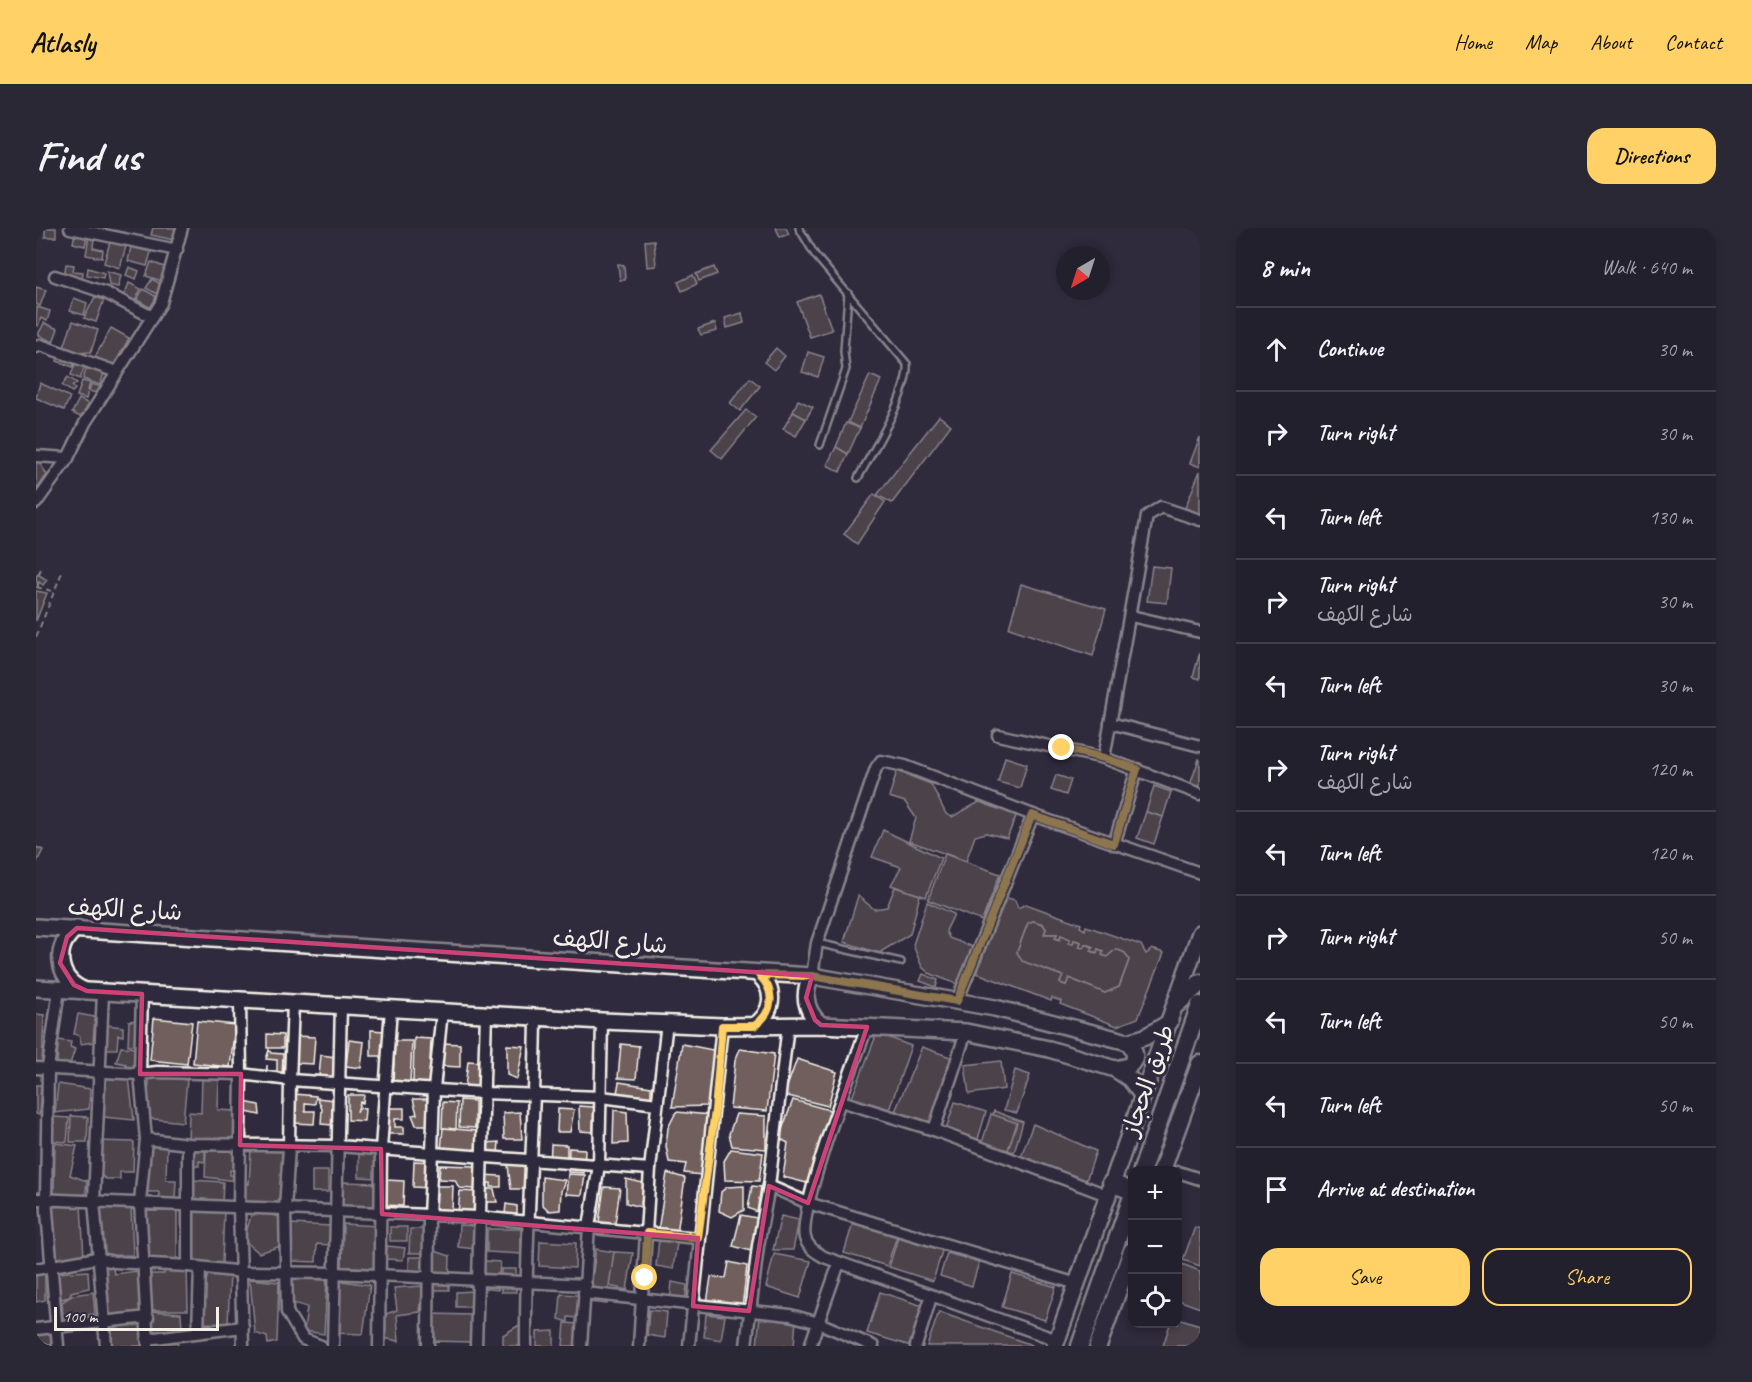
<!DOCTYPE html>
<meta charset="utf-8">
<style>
:root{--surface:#23202e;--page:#2b2836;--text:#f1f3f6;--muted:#a3a3aa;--line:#403e4a;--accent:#ffd166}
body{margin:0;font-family:Caveat,"Playpen Sans Arabic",sans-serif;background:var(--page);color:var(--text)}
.controls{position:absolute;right:18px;bottom:18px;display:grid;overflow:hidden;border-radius:12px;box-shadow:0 3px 9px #0003}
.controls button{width:54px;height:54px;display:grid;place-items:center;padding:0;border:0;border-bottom:2px solid var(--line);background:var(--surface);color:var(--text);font:30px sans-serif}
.compass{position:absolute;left:1020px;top:18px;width:54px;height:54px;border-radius:50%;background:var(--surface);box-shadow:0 3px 9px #0003;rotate:219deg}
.scale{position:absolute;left:18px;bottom:15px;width:165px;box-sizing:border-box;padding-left:6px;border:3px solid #f4f1e8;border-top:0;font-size:16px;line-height:21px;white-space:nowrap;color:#f4f1e8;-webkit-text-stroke:4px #2f2a3d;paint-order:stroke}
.stop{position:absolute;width:18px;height:18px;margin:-14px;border:4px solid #ffd166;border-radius:50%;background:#fff}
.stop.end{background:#ffd166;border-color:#fff;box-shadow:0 2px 6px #0008}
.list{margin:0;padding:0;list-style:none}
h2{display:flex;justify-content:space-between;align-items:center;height:78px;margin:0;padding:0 24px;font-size:26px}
h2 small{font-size:20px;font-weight:400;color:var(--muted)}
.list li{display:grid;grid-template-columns:39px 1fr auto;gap:18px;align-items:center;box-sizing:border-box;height:84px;padding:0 24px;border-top:2px solid var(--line)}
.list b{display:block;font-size:22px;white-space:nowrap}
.list p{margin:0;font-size:20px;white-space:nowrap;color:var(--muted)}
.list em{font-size:20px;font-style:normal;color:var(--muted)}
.actions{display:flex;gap:12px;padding:18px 24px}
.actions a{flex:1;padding:14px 0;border:2px solid var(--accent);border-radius:18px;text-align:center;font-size:21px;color:var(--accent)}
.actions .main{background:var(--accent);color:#111}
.icon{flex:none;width:33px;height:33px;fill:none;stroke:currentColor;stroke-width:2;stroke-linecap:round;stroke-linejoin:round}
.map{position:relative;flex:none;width:1164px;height:1118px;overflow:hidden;border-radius:18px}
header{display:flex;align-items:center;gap:36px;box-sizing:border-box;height:84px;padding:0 30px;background:var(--accent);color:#111}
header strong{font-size:28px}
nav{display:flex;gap:33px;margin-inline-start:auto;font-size:21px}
.intro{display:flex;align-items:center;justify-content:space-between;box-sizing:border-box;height:144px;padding:0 36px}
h1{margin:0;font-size:42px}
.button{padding:15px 27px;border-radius:18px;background:var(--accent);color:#111;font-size:21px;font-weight:700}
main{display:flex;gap:36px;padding:0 36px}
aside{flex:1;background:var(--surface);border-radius:18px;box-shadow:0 3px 9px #0003}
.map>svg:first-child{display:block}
.building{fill:#6f5e5c;stroke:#f4f1e8;stroke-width:1.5;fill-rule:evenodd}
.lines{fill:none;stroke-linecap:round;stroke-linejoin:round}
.service-casing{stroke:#f4f1e8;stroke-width:10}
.minor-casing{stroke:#f4f1e8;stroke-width:15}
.secondary-casing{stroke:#f4f1e8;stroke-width:20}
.primary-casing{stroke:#f4f1e8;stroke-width:21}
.path{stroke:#f4f1e8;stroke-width:2;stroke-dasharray:6 4.5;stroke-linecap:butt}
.service{stroke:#2f2a3d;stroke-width:5}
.minor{stroke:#2f2a3d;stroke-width:10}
.secondary{stroke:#2f2a3d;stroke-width:15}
.primary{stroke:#2f2a3d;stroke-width:16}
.route{stroke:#ffd166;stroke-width:8}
.marked{fill:none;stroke:#cc4377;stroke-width:4.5;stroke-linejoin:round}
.labels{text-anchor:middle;stroke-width:6;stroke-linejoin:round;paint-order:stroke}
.street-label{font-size:24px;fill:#f4f1e8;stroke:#2f2a3d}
</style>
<header>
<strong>Atlasly</strong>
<nav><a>Home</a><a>Map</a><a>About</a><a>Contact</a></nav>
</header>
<div class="intro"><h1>Find us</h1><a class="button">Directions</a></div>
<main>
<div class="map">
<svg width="1164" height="1118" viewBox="0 0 1164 1118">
<rect width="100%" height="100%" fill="#2f2a3d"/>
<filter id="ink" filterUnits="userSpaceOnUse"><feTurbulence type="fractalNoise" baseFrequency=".0167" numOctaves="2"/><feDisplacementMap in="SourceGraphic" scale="12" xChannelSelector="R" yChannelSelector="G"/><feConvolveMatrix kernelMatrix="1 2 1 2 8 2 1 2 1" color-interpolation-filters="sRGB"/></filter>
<g filter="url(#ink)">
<g class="building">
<rect x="9" y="0" width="11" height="9"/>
<polygon points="117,0 140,0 138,12 115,7"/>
<polygon points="740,0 750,0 753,6 744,9"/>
<polygon points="39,5 51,8 49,18 37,15"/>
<polygon points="53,8 58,9 57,20 67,22 66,30 50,27"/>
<polygon points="618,12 620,38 611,39 609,13"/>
<polygon points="74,14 90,18 84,40 68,35"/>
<polygon points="95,19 115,24 111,38 92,33"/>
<polygon points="115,34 131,40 126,53 110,48"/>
<polygon points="30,36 38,37 37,43 47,44 46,52 28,50"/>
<polygon points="582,36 588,37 589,52 584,52"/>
<polygon points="93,39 103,43 100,51 90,47"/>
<polygon points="678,39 681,46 663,53 660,46"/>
<polygon points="52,40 68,45 67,50 51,47"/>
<polygon points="71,43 85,47 82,59 73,57"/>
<polygon points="657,47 661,56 646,63 642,54"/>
<polygon points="116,51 128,58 123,67 110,60"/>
<polygon points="93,55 105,61 99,73 88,68"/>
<polygon points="0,59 10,62 4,78 0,76"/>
<polygon points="107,61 121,69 115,80 101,72"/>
<polygon points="783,66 796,102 774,109 761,74"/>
<polygon points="59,69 68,72 60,94 48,90"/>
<polygon points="38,70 51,75 48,87 34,83"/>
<polygon points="1,79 14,83 11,93 5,90 2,98 0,97"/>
<polygon points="706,85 708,95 691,100 689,90"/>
<polygon points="37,93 62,102 55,124 26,125"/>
<polygon points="8,95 22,101 17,114 2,107"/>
<polygon points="679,95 681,103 665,107 662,101"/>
<polygon points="75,100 93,110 77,139 59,129"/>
<polygon points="740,120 749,128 738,142 728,134"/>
<polygon points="772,124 788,129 782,149 766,144"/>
<polygon points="23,128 39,133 37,139 21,133"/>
<polygon points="40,134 49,138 44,151 35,147"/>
<polygon points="52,137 69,143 64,157 47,151"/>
<polygon points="834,147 845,152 824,200 812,194"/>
<polygon points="32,149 41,155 36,158 39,161 36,164 26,157"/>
<polygon points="714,150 724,158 704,183 694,175"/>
<polygon points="46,153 54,155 50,171 41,168"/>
<polygon points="4,155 34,169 28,182 0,170"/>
<polygon points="55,156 66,159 64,166 53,163"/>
<polygon points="43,171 55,177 49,191 36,185"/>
<polygon points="762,172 777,179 770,191 757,184"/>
<polygon points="710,182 720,189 686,231 675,222"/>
<polygon points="757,184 770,191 760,208 747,201"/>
<polygon points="903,188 915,197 856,275 841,267"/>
<polygon points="810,195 824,200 812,226 800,219"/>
<polygon points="1164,209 1164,239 1154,235"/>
<polygon points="800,219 812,226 804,244 791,237"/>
<polygon points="2,232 11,247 0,261 0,233"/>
<polygon points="1164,243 1164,286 1149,280"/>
<polygon points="838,266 849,274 821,316 808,306"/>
<polygon points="1116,338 1135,340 1131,375 1111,373"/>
<polygon points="5,341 3,347 11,352 7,357 3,354 2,359 0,349"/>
<polygon points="985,356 1070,381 1057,428 973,400"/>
<polygon points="0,363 11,365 0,393"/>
<polygon points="1164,424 1164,451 1157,449"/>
<polygon points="969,529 991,536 984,560 962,554"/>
<polygon points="1163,531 1164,532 1164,561 1154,557"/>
<polygon points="861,543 895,556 910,586 916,589 945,573 981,586 971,610 950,605 939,608 930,633 873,613 880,590 869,574 853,569"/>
<polygon points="1020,547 1035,552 1030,567 1015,562"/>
<polygon points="1118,558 1135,564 1127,589 1110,584"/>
<polygon points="1110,584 1127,589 1118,616 1101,610"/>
<polygon points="847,602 905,630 890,669 855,657 865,639 836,629"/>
<polygon points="0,619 7,622 0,636"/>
<polygon points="909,626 964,646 946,693 892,672"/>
<polygon points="859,659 884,667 874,706 843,725 808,714 822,668 838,681 851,679"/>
<path d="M968 669 979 672 982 680 990 676 1045 696 1044 699 1049 702 1050 698 1105 717 1110 726 1116 721 1128 725 1102 790 1081 798 1024 776 1025 773 1016 770 1015 773 941 745ZM997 693 1007 696 1010 701 1008 706H1021L1019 710 1024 712 1025 707 1034 711 1032 715 1037 716 1038 712 1045 714 1043 719 1047 720 1049 716 1057 719 1055 723 1061 725 1062 721 1067 723 1066 727 1071 729 1080 721 1089 725 1093 732 1083 759 1069 765 1033 750 1030 757 1024 755 1027 748 986 733 981 724 992 695Z"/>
<polygon points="891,674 918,686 910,703 913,710 939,720 923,757 893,745 886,739 877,717"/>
<polygon points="997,693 1007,696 1010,701 1008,706 1021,706 1019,710 1024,712 1025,707 1034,711 1032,715 1037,716 1038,712 1045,714 1043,719 1047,720 1049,716 1057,719 1055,723 1061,725 1062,721 1067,723 1066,727 1071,729 1080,721 1089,725 1093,732 1083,759 1069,765 1033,750 1030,757 1024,755 1027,748 986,733 981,724 992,695"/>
<polygon points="887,746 902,752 900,759 884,753"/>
<polygon points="0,786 8,787 6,838 0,837"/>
<polygon points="42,786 59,789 57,814 45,816 44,808 38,806"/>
<polygon points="118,790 156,794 151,836 114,832"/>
<polygon points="102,792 101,817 92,817 93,793"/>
<polygon points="161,793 199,797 194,839 157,835"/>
<polygon points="70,797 87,799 87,808 82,807 81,821 71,821"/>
<polygon points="335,802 348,803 348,828 335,828"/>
<polygon points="841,805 875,818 852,885 815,872"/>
<polygon points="231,806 247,807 247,820 231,820"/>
<polygon points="260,808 279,809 277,836 259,835"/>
<polygon points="378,810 395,811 393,856 377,855"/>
<polygon points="22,812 35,814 34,819 39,821 33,839 21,838"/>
<polygon points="313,812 328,814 325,840 310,838"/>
<polygon points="359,813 376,813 374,855 357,855"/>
<polygon points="406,815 424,816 424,839 405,838"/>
<polygon points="585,816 603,818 600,851 582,850"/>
<polygon points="646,816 682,823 672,878 636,879"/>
<polygon points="471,817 488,818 481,851 471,847"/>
<polygon points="85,819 102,820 101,843 91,842 90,836 80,834"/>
<polygon points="886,819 917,830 896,898 858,886"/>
<polygon points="704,821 738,826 731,883 694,880 699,833"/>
<polygon points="233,822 235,825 247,826 246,849 230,848 231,837 231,843 241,843 241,832 230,831"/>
<polygon points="285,827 299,829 297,850 283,848"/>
<polygon points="761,831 801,844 792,878 748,867"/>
<polygon points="432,833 445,834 442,860 429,859"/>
<polygon points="965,833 968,861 933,866 929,837"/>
<polygon points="979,842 994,847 981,885 968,882"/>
<polygon points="71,846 93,849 98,892 67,889"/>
<polygon points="114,847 151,852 147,894 109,890"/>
<polygon points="166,850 183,851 182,882 198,883 198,913 152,912 153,884 165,885"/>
<polygon points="583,854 615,859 615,871 581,865"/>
<polygon points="22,856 54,861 53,881 19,885"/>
<polygon points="0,857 5,857 3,887 0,886"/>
<polygon points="258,866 280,868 279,876 269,875 269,883 279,883 278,896 257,895"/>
<polygon points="312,867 328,867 327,875 324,874 321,884 323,880 329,881 328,893 312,892"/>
<polygon points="281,870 298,872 296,897 285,896 286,881"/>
<polygon points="377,871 391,871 392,897 380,897 376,887 381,886"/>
<polygon points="424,872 439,873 439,900 423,899"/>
<polygon points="757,872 797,883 775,956 747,949 752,915 743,910"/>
<polygon points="209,874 223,877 224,887 210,884"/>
<polygon points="407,874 421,875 420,901 406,900"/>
<polygon points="919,874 950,884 942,911 910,901"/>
<polygon points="543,878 558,879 557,904 544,903"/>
<polygon points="352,880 368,880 368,891 359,891 359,899 368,899 368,906 351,906"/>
<polygon points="522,881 538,882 534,904 521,904"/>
<polygon points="578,882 591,884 592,915 577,916"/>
<polygon points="958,883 987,894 978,924 949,916"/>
<polygon points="484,884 486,911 468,911 467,885"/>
<polygon points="640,884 675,887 666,947 648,945 650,936 633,934 630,918 632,900"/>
<polygon points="700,886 730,888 730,921 696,918 693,906"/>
<polygon points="955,886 981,895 972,922 946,915"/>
<polygon points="35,888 52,889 51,914 34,914"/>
<polygon points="18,889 33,890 31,914 16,913"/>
<polygon points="997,896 1060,923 1050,953 984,931"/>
<polygon points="407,900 441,903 439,925 405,922"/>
<polygon points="62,913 98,914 97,944 84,944 84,951 70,951 61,944"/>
<polygon points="463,914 462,925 449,925 449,915"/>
<polygon points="19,915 41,918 34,947 51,953 49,969 18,969"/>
<polygon points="515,916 531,917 531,940 514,940"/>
<polygon points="113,918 131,919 130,952 140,952 139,971 123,971 123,964 112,964"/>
<polygon points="193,918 193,923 203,924 202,943 194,942 194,947 201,948 200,953 169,949 170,919"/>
<polygon points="215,920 250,921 248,977 204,975 205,956 213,956"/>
<polygon points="533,920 549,921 548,945 532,944"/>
<polygon points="155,921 169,921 169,934 163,933 163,938 155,938"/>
<polygon points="695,921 727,925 723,953 689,952 688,933"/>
<polygon points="323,926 340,926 340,950 323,949"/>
<polygon points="378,933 396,934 394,960 377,959"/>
<polygon points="490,936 488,961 475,961 472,937"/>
<polygon points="404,937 440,938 439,961 423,960 419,952 403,951"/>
<rect x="276" y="943" width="16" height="21"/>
<polygon points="631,945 649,950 641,1005 622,1003"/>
<polygon points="532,946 549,947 546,967 530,966"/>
<polygon points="445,947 465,948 465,959 455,959 455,955 452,955 452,961 458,961 461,974 445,974"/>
<polygon points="506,949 529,952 525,963 524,982 513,983 506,976"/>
<polygon points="590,951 607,955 605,979 590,975"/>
<polygon points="156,952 187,954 186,976 155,975"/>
<polygon points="350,952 368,953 367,978 349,977"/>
<polygon points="305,954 341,955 340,979 304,978"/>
<polygon points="401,958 417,958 416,983 400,983"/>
<polygon points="708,958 708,982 696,989 683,983 685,964 691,959"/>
<polygon points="716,958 725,959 721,984 712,980"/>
<polygon points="568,959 584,960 579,996 563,994"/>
<polygon points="424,963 440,964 438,987 422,986"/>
<polygon points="470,976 481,978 481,989 469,986"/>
<polygon points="45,977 48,1030 17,1031 14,979"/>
<polygon points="95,979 97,1027 64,1028 62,980"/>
<polygon points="155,981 188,982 186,1035 153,1033"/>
<rect x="110" y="983" width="31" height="51"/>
<polygon points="216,984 246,989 245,1018 223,1025 208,1012"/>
<polygon points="705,987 721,990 715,1023 697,1018"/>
<polygon points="745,988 763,992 757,1022 737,1022"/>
<polygon points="818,991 862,1005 851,1038 808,1025"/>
<polygon points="254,996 295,998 294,1017 281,1016 280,1034 253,1033"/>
<polygon points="307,996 342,998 341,1040 306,1039"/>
<polygon points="423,997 440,998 439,1021 422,1019"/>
<rect x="354" y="999" width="17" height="14"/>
<polygon points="1159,999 1164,1001 1164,1038 1147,1032"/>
<polygon points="374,1001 390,1001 390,1025 373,1025"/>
<polygon points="451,1001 485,1001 485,1026 451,1024"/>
<polygon points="863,1006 907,1020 897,1053 853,1039"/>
<polygon points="623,1012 641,1015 637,1041 620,1038"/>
<polygon points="504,1013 540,1015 539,1040 503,1038"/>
<polygon points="351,1018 369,1020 367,1032 350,1031"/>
<polygon points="560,1021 578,1024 571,1076 553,1074"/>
<polygon points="399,1023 414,1028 413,1062 398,1062"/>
<polygon points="578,1024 597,1025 591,1062 573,1058"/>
<polygon points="911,1025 943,1034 936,1058 904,1048"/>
<polygon points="738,1026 775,1033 764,1070 730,1059"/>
<rect x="373" y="1029" width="15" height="23"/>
<polygon points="448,1033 464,1034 462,1062 445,1060"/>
<polygon points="693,1034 711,1038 705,1088 689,1086 687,1077 671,1075 675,1049 690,1050"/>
<polygon points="76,1036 78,1046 101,1043 107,1088 72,1093 64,1038"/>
<polygon points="1146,1036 1164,1043 1164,1080 1142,1072 1142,1047"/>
<polygon points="128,1039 151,1039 152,1082 112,1082 111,1046 128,1046"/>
<rect x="465" y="1041" width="15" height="23"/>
<polygon points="52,1043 53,1060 35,1064 34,1069 25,1071 20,1045"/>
<polygon points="171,1043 194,1044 192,1096 166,1095 167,1050 171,1050"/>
<polygon points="9,1044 9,1072 0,1074 0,1045"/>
<polygon points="976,1046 1020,1059 1009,1092 966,1079"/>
<polygon points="254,1050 291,1052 288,1106 268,1103 271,1079 257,1075"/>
<polygon points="214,1051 243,1054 241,1114 232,1116 231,1109 219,1105"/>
<polygon points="299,1052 334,1057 327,1106 298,1105"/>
<polygon points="636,1054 651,1057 649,1075 634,1073"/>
<polygon points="387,1058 384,1084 361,1087 363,1113 346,1110 350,1086 361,1082 358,1060"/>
<polygon points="437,1063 437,1079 420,1079 420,1064"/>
<polygon points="57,1064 59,1086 27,1089 26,1074 37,1067"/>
<polygon points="844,1064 887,1078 875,1118 831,1105"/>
<polygon points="525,1066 542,1067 541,1090 532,1089 532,1094 523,1091"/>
<polygon points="613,1082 631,1084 629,1110 611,1107"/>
<polygon points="114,1083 145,1085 146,1101 125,1102 125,1106 114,1106"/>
<polygon points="903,1084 996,1117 996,1118 891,1118"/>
<polygon points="395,1086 436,1087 436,1114 394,1113"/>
<polygon points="670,1086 689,1088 685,1112 668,1109"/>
<polygon points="724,1087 760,1091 758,1118 721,1118"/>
<polygon points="1142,1090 1164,1097 1161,1118 1127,1118 1134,1096 1142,1096"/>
<polygon points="110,1092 111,1118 76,1118 76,1096"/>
<polygon points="529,1095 542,1096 541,1118 527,1118"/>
<polygon points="485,1096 484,1118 467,1118 467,1107"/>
<polygon points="14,1101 15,1116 1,1115 0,1103"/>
<polygon points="518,1103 518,1118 501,1118 501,1104"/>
<polygon points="141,1109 142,1118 128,1118 127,1111"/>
</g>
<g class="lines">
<defs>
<g id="service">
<path d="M763 0 779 27 871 136C873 165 837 223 822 250"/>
<polyline points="784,217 810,141 808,123 812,65"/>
<polyline points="781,715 865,734"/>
</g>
<g id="minor">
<polyline points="34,0 141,22"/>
<polyline points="19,48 70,65 116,89"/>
<polyline points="0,119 4,117 81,144"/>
<polyline points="0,228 32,230"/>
<polyline points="0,275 32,230 49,195 125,75 146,0"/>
<polyline points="1095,388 1164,404"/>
<polyline points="1074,495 1164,518"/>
<polyline points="962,507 1068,530 1164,566"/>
<polyline points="1068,530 1111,288 1125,279 1164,292"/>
<polyline points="1078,616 1101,541"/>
<polyline points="776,748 781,715 840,540 845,533 869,538 997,587 1164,645"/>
<polyline points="67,764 58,973 70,1118"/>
<polyline points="106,766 104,846 110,911 104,974 112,1118"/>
<polyline points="921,773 997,587"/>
<polyline points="257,775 254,852 447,865 565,869 621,876"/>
<path d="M831 799C818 836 762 979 769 1010 772 1020 780 1024 788 1029L1021 1112"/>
<polyline points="0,840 104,846 121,844 205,846 204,772"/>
<polyline points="805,873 898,902 1071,967"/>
<polyline points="898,902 930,804"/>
<polyline points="110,911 152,916 302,918 396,925 398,861 406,783"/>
<polyline points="1142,944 1164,951"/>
<polyline points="733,958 772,975 1041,1056"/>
<polyline points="0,971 442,989 662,1010"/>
<polyline points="152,1038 152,916"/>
<polyline points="0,1041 61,1030 78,1034 152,1038 207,1044 299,1045 550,1057"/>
<polyline points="548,1065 754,1087 783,1095 837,1118"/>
<polyline points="0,1101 112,1089"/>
<polyline points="162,1104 164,1040"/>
<polyline points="111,1111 207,1099"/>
<polyline points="22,1118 10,971 12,840 23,761"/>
<polyline points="207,1118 203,980 205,846 254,852 253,919 249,981 251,1084 267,1111 285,1118"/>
<polyline points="297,1118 305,777"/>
<polyline points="343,1118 345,921 355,780"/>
<polyline points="392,1118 393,988 396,925 614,941"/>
<polyline points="440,1118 450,786"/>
<path d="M490 1118C489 1008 499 898 500 788"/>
<polyline points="545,1118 553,999 563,937 566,793"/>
<polyline points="603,1118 614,941 631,794"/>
<polyline points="653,1118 686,798"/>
<polyline points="710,1118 722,1018 733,958 752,797"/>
<polyline points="774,1118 803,1035"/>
<polyline points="880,1118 895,1069"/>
</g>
<g id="secondary">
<polyline points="0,699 776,748 959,780 1092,814 1109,809 1134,794"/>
<path d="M41 700C17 717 20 750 47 762"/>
<path d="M776 748C766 766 769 783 785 797"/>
<polyline points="0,760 566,793 686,798 785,797 930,804 1013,821 1079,841 1094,851 1106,867"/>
<path d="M718 798C737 785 741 763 723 747"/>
<path d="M1079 841 1093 838C1102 830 1099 822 1092 814"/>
<polyline points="1019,1118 1164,705"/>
</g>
<g id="primary">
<polyline points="1141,776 1164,755"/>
<polyline points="1106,942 1164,777"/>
<polyline points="1126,942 1164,836"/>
<polyline points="1075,955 1096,963"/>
<polyline points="1044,1118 1096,969"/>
<polyline points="1062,1118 1096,1023"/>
</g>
</defs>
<use href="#service" class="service-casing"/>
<use href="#minor" class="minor-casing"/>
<use href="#secondary" class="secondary-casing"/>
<use href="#primary" class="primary-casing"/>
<g class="path">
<polyline points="0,359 16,363"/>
<polyline points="0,409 26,344"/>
</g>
<use href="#service" class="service"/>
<use href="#minor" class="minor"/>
<use href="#secondary" class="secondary"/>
<use href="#primary" class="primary"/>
</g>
</g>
<g class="lines" filter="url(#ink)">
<path class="route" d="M609 1050 611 1005 662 1010 679 882 686 798H718C737 785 741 764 723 747L776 748 921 773 996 587 1078 616 1101 541 1068 530 1026 520"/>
</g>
<path d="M0 0H1164V1118H0ZM41 700 776 748 770 770 779 792 785 797 831 799 772 975 733 958 713 1083 657 1078 662 1010 346 986 345 921 204 917 205 846H104L106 766 51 763 38 757 24 735 31 709Z" fill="#2f2a3d" fill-opacity=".55" fill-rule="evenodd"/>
<path class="marked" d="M41 700 776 748 770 770 779 792 785 797 831 799 772 975 733 958 713 1083 657 1078 662 1010 346 986 345 921 204 917 205 846H104L106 766 51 763 38 757 24 735 31 709Z"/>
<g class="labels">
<g class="street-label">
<text transform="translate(89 681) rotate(3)" y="8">شارع الكهف</text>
<text transform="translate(574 713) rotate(4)" y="8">شارع الكهف</text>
<text transform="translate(1112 852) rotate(-71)" y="8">طريق الحجاز</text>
</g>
</g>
</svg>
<div class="controls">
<button>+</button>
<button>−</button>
<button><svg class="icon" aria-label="locate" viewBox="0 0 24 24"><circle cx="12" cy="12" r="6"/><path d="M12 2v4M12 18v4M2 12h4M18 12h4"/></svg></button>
</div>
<svg class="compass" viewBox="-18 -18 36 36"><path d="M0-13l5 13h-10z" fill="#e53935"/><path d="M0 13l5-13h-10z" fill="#a3a3aa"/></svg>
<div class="scale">100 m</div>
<div class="stop" style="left:609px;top:1050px"></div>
<div class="stop end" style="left:1026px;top:520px"></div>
</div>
<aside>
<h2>8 min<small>Walk · 640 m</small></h2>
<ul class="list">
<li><svg class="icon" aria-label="ahead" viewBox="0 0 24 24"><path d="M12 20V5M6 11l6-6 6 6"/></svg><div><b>Continue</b></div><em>30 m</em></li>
<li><svg class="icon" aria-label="right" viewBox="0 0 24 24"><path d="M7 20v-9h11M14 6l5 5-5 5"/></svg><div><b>Turn right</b></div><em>30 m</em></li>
<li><svg class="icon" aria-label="left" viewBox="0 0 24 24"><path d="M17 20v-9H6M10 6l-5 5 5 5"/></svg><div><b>Turn left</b></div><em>130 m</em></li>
<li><svg class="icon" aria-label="right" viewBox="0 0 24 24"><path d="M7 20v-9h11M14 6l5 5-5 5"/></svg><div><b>Turn right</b><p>شارع الكهف</p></div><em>30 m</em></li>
<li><svg class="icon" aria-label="left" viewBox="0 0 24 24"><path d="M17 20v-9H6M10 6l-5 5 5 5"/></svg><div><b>Turn left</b></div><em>30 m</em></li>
<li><svg class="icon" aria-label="right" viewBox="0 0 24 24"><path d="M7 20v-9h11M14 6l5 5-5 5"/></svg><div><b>Turn right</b><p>شارع الكهف</p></div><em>120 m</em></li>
<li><svg class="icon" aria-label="left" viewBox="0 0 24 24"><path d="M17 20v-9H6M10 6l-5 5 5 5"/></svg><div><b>Turn left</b></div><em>120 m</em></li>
<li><svg class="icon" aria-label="right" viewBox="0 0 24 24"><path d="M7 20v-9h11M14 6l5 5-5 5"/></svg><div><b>Turn right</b></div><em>50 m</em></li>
<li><svg class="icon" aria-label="left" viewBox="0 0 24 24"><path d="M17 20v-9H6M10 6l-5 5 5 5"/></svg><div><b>Turn left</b></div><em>50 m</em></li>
<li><svg class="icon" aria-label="left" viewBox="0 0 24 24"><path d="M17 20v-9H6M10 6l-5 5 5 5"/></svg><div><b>Turn left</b></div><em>50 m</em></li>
<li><svg class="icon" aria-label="arrive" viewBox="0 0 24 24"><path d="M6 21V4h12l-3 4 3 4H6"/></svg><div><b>Arrive at destination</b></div></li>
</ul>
<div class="actions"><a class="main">Save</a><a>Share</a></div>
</aside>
</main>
